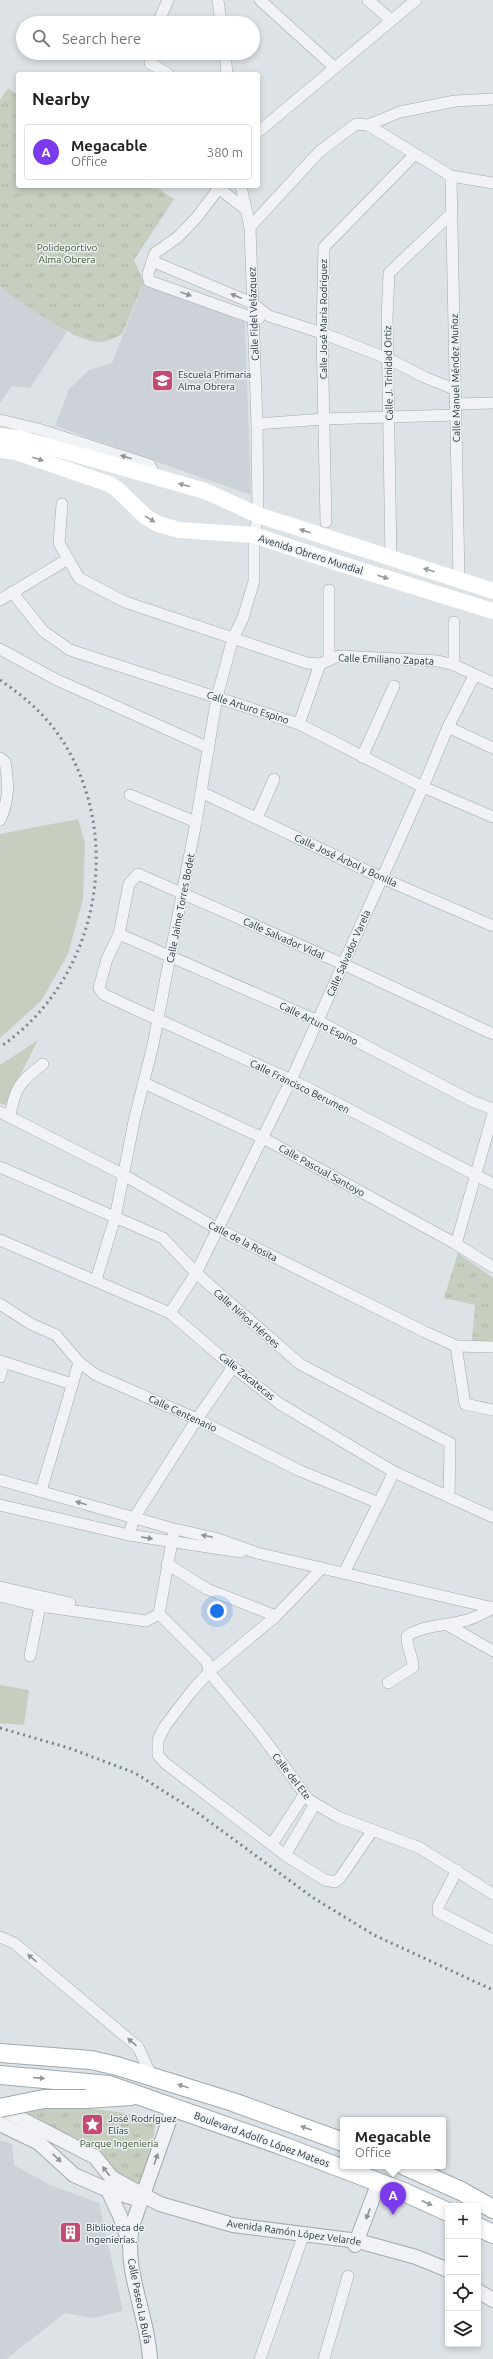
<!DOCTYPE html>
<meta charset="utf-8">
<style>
:root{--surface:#fff;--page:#f2f2f2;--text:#222;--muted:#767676;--line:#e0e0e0;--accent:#7c3aed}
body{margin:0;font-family:Ubuntu,sans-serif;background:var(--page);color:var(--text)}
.controls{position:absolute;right:12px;bottom:12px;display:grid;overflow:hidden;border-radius:4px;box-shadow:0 2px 6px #0003}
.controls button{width:36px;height:36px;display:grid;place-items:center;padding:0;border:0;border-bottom:1px solid var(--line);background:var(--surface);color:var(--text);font:20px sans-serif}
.you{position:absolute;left:217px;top:1611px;width:14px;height:14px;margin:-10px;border:3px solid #fff;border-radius:50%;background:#1a73e8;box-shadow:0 0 0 6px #1a73e833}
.badge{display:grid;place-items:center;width:26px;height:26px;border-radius:50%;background:var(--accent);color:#fff;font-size:13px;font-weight:700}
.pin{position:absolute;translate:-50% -33px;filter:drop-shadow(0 1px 2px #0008)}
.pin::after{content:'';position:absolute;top:21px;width:14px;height:12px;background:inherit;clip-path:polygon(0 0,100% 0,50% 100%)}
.popup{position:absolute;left:340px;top:2117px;width:106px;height:52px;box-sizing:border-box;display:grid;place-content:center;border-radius:4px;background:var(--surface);filter:drop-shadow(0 1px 3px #0005);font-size:13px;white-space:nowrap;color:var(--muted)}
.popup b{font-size:15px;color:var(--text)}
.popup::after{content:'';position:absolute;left:50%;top:100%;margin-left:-8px;border:8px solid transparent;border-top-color:var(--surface)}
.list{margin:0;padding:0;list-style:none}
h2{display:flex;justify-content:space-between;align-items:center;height:52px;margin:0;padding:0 16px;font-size:17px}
h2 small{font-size:13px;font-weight:400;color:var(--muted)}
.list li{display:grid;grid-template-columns:26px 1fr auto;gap:12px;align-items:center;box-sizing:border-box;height:56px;margin:0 8px 8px;padding:0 8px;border:1px solid var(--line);border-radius:4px}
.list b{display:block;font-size:15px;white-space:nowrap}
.list p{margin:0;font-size:13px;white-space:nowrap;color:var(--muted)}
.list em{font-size:13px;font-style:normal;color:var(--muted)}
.icon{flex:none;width:22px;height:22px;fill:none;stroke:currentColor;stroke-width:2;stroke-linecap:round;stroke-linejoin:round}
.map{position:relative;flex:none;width:493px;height:2359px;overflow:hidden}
.search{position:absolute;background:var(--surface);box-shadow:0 2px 6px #0003;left:16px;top:16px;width:244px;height:44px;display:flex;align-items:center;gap:10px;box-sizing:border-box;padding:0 14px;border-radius:22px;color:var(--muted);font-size:15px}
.panel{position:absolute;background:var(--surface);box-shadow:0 2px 6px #0003;left:16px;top:72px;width:244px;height:116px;border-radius:4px}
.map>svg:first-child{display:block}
.built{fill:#ccd2d7}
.grass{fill:#c6cfbf}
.park{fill:url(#park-tufts)}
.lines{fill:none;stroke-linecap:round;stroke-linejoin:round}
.minor-casing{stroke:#a3aaaf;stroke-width:12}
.tertiary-casing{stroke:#a3aaaf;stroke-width:16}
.primary-casing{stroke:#9ea9b1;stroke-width:20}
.minor{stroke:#f0f2f5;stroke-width:11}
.tertiary{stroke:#f0f2f5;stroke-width:14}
.secondary{stroke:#fff;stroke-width:16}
.primary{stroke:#fff;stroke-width:18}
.rail{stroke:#78858e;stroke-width:3;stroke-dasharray:2 4;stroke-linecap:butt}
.primary-bridge-casing{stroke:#9ea9b1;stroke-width:20;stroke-linecap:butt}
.primary-bridge{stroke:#fff;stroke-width:18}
.oneway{fill:#8c9298}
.oneway2{fill:#94999d}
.labels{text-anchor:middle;stroke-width:3;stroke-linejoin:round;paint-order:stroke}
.park-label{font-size:10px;fill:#435636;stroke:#ecf1f4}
.street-label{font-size:10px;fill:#28333b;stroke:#ecf1f4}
.poi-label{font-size:10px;fill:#28333b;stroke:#ecf1f4;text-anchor:start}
</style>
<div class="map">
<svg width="493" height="2359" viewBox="0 0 493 2359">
<defs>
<pattern id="park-tufts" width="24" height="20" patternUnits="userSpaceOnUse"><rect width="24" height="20" fill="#c6cfbf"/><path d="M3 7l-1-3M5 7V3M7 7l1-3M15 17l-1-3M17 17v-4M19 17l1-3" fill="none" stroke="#aab2a5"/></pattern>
</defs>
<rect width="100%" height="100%" fill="#dde2e6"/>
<g class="built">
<polygon points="144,282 245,322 251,495 55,426 69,389 89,370 112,363"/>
<polygon points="0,287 67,332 30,388 12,386 0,403"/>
<polygon points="0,2140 12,2144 14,2165 50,2185 99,2203 123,2311 93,2318 65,2313 6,2359 0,2359"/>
</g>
<g class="grass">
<polygon points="78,819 85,843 83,899 68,954 41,1001 0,1038 0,834"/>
<polygon points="38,1040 5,1105 0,1103 0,1065"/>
<polygon points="0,1685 29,1690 24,1725 0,1723"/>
</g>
<g class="park">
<path d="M8 88 18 95V186H154L174 199 134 260 144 282 122 334C116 337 109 341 102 342 77 345 21 301 0 287V100Z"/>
<polygon points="458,1253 493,1278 493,1343 472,1341 475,1305 444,1298"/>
<path d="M25 2107C73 2107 110 2108 156 2120L145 2196 8 2111Z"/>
</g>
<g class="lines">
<defs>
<g id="minor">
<polyline points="218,0 221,23"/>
<polyline points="260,0 335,68"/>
<polyline points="368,0 391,20"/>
<polyline points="158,23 168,0"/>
<polyline points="152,53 150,63 168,74"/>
<polyline points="225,53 227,74"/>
<polyline points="368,125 451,176 493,183"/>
<polyline points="258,132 416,0"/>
<polyline points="451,176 459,579"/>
<polyline points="216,186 245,209"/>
<polyline points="219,188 197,217 178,237 155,253 148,274 149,281 253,318 259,318"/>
<polyline points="250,227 319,152 356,124 368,125 400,112 455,101 493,99"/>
<polyline points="152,261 252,303 269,316 322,333 389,359 424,377 454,389"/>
<polyline points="455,404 493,403"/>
<polyline points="0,420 38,429 150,465 156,478"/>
<polyline points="257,424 324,419 456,415"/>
<polyline points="62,504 59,543 79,578 125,602 307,663 320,664 339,656 438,661 454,665 493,683"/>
<polyline points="326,522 322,333 324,247 415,154"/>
<polyline points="391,559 387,319 389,273 451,214"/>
<polyline points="329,590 329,659"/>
<polyline points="12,592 43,631 70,650 299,724 423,787 493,817"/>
<polyline points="0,600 68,559"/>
<polyline points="0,649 55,679 209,748"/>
<polyline points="454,665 454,622"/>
<polyline points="299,724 320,664"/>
<polyline points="448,727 493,748"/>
<polyline points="362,757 394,686"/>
<path d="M0 758 5 762C9 783 9 801 0 820"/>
<polyline points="201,792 382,878 493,926"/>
<polyline points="130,795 196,822"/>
<polyline points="257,818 274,779"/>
<polyline points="119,934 318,1021 472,1101 493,1109"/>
<polyline points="493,1034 343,964 138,874 129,884 119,934 107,959 99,988 103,994 126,1005 300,1084 493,1184"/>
<polyline points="144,1083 263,1138 456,1244 493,1267"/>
<polyline points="0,1112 122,1174 216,1228 425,1332 456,1346 493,1347"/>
<path d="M10 1117C14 1089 20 1081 43 1064"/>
<polyline points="0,1167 163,1238 196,1273 300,1364 450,1443 449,1497"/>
<polyline points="0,1240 170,1313 233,1367 280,1404 394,1472 493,1517"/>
<polyline points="456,1244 493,1114"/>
<polyline points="96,1280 115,1218 134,1121 153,1045 196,822 217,697 233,638 243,618 254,581 254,535 258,515 257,424 250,227 241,186"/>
<polyline points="0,1304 31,1324 56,1335 79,1362 96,1375 197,1419 298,1470 379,1503"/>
<polyline points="170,1313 196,1273 291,1080 423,787 448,727 474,676"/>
<polyline points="456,1346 465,1404 493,1410"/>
<polyline points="0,1361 72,1384"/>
<polyline points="0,1377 4,1362"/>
<polyline points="0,1480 174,1529 215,1538 257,1553 493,1608"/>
<polyline points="41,1491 79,1362"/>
<polyline points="0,1505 129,1535 241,1552"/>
<polyline points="129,1535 134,1518 197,1419 233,1367"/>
<polyline points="167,1564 207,1589 276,1616"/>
<polyline points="322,1568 276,1616 209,1672 191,1692 165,1726 158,1740 158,1755 165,1763 285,1855 325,1880 335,1882 340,1878 372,1831"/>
<polyline points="344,1573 394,1472"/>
<polyline points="0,1587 70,1603"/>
<polyline points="0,1596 40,1606 146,1621 159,1614 173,1536"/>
<polyline points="159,1614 207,1662 209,1672 259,1732 309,1800 338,1817 420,1848 493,1894"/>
<polyline points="446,1624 493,1651"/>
<polyline points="30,1656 40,1606"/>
<path d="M388 1683 413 1667C413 1656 406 1647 407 1636 425 1624 448 1626 467 1620 476 1618 485 1612 493 1608"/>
<polyline points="272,1844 304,1795"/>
<polyline points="285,1855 315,1804"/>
<polyline points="457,1870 438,1907 438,1912 493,1940"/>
<polyline points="0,1937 14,1943 138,2047 151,2075"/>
<polyline points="260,2359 302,2239"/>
<polyline points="324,2359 348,2276"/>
</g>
<g id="tertiary">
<polyline points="0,2108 95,2157 112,2178 160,2204 233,2225 358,2241 416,2257 448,2270"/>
<polyline points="0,2124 39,2143 74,2175 108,2190 134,2198"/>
<polyline points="108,2190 120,2216 129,2242"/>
<polyline points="355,2245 379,2182"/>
<polyline points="478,2291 493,2300"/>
<path d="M150 2359C148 2315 123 2271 132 2226L174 2107"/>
</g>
<g id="primary">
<polyline points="0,2053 91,2060 117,2066 233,2102 343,2142"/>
<polyline points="0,2075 109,2085 283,2146 404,2192 448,2212"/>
<polyline points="86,2099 131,2096"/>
<polyline points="405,2166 461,2191 493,2209"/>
<polyline points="478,2227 493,2234"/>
</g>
</defs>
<use href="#minor" class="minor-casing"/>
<use href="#tertiary" class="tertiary-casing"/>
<use href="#primary" class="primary-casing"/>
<use href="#minor" class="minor"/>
<use href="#tertiary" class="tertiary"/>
<g class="secondary">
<polyline points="0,436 19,438 205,491 258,515 493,591"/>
<polyline points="0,450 16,452 109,484 117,489 146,517 158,524 179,530 254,535 338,563 493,611"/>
</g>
<use href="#primary" class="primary"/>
<g class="rail">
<path d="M0 680C25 697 48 717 64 743 125 842 97 981 0 1047"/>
<polyline points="0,1728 69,1748 135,1773 195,1811 312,1897 374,1935 493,1990"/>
</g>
<defs>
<polyline id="primary-bridge" points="0,2108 44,2099 86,2099"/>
</defs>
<use href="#primary-bridge" class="primary-bridge-casing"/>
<use href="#primary-bridge" class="primary-bridge"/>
</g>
<defs><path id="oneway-solid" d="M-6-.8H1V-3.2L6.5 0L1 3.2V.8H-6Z"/></defs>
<g class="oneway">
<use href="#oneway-solid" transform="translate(186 294) rotate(20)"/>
<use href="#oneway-solid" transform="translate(236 296) rotate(-157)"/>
<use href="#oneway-solid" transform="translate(126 457) rotate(-162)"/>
<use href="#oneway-solid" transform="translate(81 1503) rotate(-164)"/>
<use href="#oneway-solid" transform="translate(207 1536) rotate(-168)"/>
<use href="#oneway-solid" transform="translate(147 1538) rotate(9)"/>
<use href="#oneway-solid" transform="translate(32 1958) rotate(-140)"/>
<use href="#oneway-solid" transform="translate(132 2042) rotate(-140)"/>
<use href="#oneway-solid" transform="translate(57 2158) rotate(43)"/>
<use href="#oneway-solid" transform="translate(156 2159) rotate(-71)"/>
<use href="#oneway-solid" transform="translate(106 2171) rotate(-128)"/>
<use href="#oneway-solid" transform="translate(368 2214) rotate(110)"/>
</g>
<g class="oneway2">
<use href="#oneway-solid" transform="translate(38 459) rotate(18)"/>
<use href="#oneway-solid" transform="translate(184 485) rotate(-165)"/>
<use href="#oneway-solid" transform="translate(150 519) rotate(32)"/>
<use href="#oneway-solid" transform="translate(305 531) rotate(-162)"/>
<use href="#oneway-solid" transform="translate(429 570) rotate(-163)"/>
<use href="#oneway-solid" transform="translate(383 577) rotate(17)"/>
<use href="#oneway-solid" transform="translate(39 2078) rotate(5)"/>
<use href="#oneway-solid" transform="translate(183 2086) rotate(-162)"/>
<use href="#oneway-solid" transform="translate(306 2128) rotate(-160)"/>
<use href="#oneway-solid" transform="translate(427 2203) rotate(25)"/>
</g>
<defs>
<symbol id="school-square" viewBox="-11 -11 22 22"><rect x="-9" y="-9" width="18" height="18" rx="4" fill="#c34b74" stroke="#ecf1f4"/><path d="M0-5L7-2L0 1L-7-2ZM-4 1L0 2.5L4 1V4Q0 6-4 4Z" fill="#fff"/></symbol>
<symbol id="sight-square" viewBox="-11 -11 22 22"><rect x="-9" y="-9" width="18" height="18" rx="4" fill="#c34b74" stroke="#ecf1f4"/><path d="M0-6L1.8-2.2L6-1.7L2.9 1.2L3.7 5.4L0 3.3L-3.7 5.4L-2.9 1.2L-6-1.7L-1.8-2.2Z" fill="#fff"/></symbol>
<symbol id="building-square" viewBox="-11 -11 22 22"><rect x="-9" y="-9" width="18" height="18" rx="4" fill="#c34b74" stroke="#ecf1f4"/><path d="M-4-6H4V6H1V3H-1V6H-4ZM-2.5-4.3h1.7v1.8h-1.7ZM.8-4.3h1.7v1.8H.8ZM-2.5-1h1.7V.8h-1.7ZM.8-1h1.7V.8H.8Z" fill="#fff"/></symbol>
</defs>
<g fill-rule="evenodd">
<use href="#school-square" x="150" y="368" width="25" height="25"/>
<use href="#sight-square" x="80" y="2112" width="25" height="25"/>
<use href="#building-square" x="58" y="2220" width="25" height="25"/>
</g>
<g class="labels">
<g class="park-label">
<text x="67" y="251">Polideportivo<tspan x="67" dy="12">Alma Obrera</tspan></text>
<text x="119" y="2147">Parque Ingenieria</text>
</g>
<g class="street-label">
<text transform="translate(253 314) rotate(-92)" y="4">Calle Fidel Velázquez</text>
<text transform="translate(323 319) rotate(-90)" y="4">Calle José María Rodríguez</text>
<text transform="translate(388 373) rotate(-91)" y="4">Calle J. Trinidad Ortiz</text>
<text transform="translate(455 378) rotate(-91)" y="4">Calle Manuel Méndez Muñoz</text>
<text transform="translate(311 554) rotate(18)" y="4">Avenida Obrero Mundial</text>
<text transform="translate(386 659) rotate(2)" y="4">Calle Emiliano Zapata</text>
<text transform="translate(248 707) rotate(18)" y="4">Calle Arturo Espino</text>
<text transform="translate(346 860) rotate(25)" y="4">Calle José Árbol y Bonilla</text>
<text transform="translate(180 908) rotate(-79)" y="4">Calle Jaime Torres Bodet</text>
<text transform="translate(284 938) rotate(24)" y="4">Calle Salvador Vidal</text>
<text transform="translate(348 953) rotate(-66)" y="4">Calle Salvador Varela</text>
<text transform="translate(319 1023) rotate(26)" y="4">Calle Arturo Espino</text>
<text transform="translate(300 1086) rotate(26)" y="4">Calle Francisco Berumen</text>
<text transform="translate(322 1170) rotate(29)" y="4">Calle Pascual Santoyo</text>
<text transform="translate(243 1241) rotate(27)" y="4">Calle de la Rosita</text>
<text transform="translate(247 1318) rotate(41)" y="4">Calle Niños Héroes</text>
<text transform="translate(247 1376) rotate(39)" y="4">Calle Zacatecas</text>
<text transform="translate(183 1413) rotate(25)" y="4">Calle Centenario</text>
<text transform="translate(292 1776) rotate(52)" y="4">Calle del Ete</text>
<text transform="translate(262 2139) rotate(20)" y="4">Boulevard Adolfo López Mateos</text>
<text transform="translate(294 2232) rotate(8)" y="4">Avenida Ramón López Velarde</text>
<text transform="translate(140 2301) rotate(79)" y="4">Calle Paseo La Bufa</text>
</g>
<g class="poi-label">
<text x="178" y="378">Escuela Primaria<tspan x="178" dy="12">Alma Obrera</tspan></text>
<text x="108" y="2122">José Rodríguez<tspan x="108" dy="12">Elías</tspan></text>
<text x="86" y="2231">Biblioteca de<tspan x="86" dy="12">Ingenierías.</tspan></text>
</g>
</g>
</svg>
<div class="controls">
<button>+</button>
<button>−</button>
<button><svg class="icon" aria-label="locate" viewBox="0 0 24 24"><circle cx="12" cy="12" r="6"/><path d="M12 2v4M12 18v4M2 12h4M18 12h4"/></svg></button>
<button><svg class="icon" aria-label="layers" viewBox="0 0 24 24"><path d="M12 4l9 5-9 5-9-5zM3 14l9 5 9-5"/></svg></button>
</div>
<div class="you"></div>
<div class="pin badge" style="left:393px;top:2215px">A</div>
<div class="popup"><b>Megacable</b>Office</div>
<div class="search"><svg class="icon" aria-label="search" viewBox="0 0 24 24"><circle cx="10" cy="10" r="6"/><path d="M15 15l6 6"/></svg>Search here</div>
<section class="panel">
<h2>Nearby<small></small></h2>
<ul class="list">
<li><span class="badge">A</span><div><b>Megacable</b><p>Office</p></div><em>380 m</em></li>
</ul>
</section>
</div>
